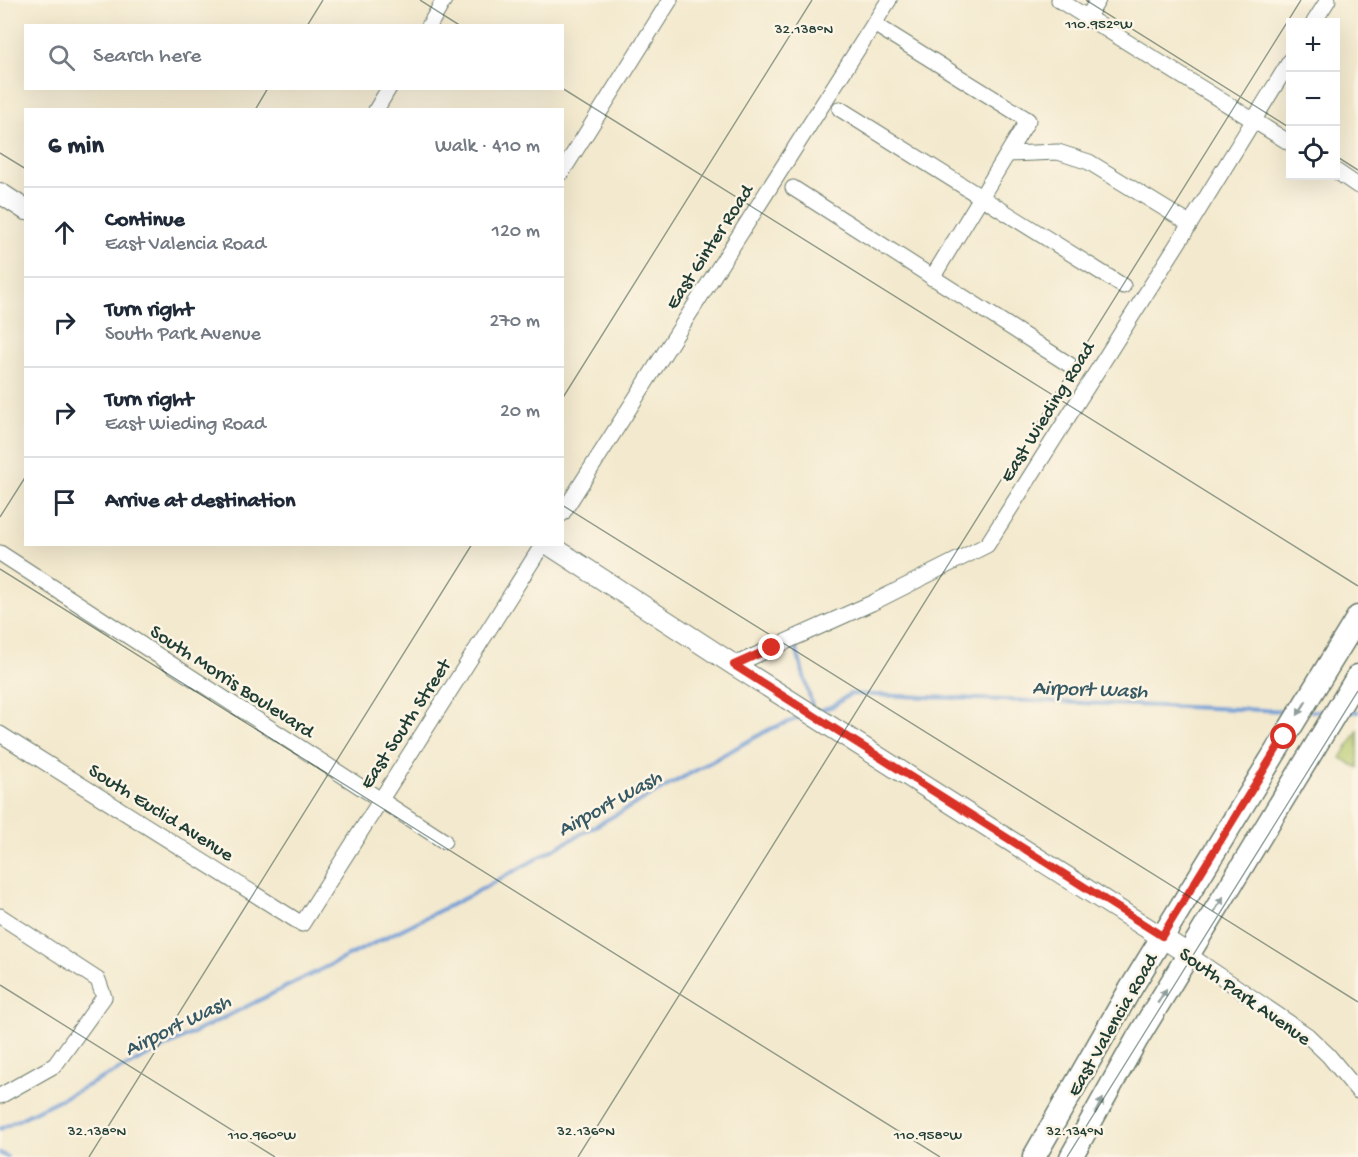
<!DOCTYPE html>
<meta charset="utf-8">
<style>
:root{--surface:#fff;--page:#f2f2f3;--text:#1f2937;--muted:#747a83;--line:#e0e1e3}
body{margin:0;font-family:"Gochi Hand",sans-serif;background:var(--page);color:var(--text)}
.controls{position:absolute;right:18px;top:18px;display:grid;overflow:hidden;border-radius:0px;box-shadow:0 6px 24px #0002}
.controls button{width:54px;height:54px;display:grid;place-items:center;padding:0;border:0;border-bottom:2px solid var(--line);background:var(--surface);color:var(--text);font:30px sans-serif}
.stop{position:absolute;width:18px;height:18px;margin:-14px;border:4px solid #d93025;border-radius:50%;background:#fff}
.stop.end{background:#d93025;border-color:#fff;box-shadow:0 2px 6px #0008}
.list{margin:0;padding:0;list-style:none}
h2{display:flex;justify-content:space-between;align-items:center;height:78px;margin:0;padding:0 24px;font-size:26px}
h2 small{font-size:20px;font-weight:400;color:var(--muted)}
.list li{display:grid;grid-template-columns:39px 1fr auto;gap:18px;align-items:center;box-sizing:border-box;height:90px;padding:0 24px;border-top:2px solid var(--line)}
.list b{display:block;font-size:22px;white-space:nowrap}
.list p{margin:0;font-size:20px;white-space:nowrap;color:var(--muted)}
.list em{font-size:20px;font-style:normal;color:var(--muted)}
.icon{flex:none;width:33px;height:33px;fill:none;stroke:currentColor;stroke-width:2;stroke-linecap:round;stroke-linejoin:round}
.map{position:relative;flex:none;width:1358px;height:1157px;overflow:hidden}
.search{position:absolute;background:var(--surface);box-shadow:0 6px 24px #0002;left:24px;top:24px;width:540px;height:66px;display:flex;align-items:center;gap:15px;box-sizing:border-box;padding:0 21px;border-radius:0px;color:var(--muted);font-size:22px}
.panel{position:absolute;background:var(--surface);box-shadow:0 6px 24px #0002;left:24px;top:108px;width:540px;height:438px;border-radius:0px}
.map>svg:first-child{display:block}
.green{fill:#b6c96d;stroke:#6a8350;stroke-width:1.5}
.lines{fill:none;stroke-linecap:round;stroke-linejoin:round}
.stream{stroke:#6d9bd5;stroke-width:4}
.minor-casing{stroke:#69796a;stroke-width:17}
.secondary-casing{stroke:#69796a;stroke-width:22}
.primary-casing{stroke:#69796a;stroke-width:25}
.minor{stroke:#fff;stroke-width:15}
.secondary{stroke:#fff;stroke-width:20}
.primary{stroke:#fff;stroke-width:22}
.oneway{fill:#8f9e9a}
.route{stroke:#d93025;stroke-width:8}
.ticks{fill:none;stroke:#1f3d34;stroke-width:1.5;stroke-opacity:0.45}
.labels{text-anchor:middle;stroke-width:5;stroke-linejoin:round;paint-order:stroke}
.street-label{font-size:20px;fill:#1f3d34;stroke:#fcf5e5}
.water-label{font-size:21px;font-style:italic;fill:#365964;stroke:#fcf5e5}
.ticks-label{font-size:15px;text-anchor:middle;fill:#1f3d34;stroke:#fcf5e5;stroke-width:5;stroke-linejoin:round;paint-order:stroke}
</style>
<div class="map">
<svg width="1358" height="1157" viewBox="0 0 1358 1157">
<rect width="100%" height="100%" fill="#fcf5e5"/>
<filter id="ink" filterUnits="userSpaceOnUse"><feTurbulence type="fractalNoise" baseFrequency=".0167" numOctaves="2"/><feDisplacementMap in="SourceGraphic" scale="12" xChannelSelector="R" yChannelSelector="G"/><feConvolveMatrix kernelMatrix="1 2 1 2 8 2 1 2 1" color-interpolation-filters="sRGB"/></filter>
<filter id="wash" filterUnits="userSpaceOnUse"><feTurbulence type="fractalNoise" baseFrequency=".008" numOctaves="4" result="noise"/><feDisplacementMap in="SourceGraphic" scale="24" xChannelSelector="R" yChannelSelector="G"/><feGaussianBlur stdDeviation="1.35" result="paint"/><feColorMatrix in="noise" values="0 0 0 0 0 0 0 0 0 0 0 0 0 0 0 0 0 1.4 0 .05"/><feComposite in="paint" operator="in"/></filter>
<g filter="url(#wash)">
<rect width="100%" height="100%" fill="#f3e9ce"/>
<polygon class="green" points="1358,730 1358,768 1341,758"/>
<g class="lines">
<g class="stream">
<polyline points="796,648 812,705"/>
<polyline points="818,711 833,706 850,694 1291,711"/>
<polyline points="1311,711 1327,711"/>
<polyline points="1347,712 1358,712"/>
<polyline points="0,1129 473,894 770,729 802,717"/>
<polyline points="0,1153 7,1157"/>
</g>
</g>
</g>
<g filter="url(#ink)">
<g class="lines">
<defs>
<g id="minor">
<polyline points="1059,0 1290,143"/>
<polyline points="1087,18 1098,0"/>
<polyline points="1314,22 1328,0"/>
<polyline points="874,24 1028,120 932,278"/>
<polyline points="429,26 444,0"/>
<polyline points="840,109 1123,286"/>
<polyline points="376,110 389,88"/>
<polyline points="1008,154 1058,152 1089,162 1190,224"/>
<polyline points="1336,171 1358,186"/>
<polyline points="562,172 670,0"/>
<polyline points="793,188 1073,367"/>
<polyline points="562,514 889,0"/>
<polyline points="0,553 444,841"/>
<polyline points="734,665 872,603 987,545 1190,224 1290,61"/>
<polyline points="0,734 302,924 543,544"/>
<polyline points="0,916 98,980 104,997 55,1065 0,1096"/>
<polyline points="1188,954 1307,1035 1328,1055 1358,1091"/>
</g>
<g id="secondary">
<polyline points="0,193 26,210"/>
<polyline points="548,544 734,665 1188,954"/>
</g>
<g id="primary">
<polyline points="1034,1157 1128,993 1358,617"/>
<polyline points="1071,1157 1137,1039 1358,676"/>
</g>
</defs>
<use href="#minor" class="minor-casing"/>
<use href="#secondary" class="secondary-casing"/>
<use href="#primary" class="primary-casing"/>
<use href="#minor" class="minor"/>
<use href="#secondary" class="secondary"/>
<use href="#primary" class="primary"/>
</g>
<defs><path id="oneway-solid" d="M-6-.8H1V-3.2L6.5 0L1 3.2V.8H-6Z" transform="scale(1.5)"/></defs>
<g class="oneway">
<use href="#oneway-solid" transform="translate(1302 708) rotate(122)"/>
<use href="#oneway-solid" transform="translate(1219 904) rotate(-59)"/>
<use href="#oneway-solid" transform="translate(1162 996) rotate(-59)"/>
<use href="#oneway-solid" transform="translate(1099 1106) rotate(-61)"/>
</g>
</g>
<g class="lines" filter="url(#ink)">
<polyline class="route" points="772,648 734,665 1162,936 1284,737"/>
</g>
<path class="ticks" d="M420 0 461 26M1086 0 1290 128M307 26 323 0M562 88 1358 586M255 110 268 88M0 153 26 169M1336 156 1358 170M562 399 812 0M562 505 1358 1002M0 517 26 476M0 569 940 1157M0 985 275 1157M89 1157 472 544M578 1157 1301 0M1067 1157 1358 691"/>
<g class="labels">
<g class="street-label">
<text transform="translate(708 246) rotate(-57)" y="7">East Ginter Road</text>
<text transform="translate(1046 411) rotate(-58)" y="7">East Wieding Road</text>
<text transform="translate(233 680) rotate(33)" y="7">South Morris Boulevard</text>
<text transform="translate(404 723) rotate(-57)" y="7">East South Street</text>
<text transform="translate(162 811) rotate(32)" y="7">South Euclid Avenue</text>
<text transform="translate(1246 995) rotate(35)" y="7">South Park Avenue</text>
<text transform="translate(1111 1024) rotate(-60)" y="7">East Valencia Road</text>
</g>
<g class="water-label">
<text transform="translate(1090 688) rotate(2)" y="7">Airport Wash</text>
<text transform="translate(609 802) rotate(-29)" y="7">Airport Wash</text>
<text transform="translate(177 1024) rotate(-26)" y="7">Airport Wash</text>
</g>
</g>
<g class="ticks-label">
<text x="1099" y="28">110.952°W</text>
<text x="804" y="33">32.138°N</text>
<text x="97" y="1135">32.138°N</text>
<text x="586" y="1135">32.136°N</text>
<text x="1075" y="1135">32.134°N</text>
<text x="262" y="1139">110.960°W</text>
<text x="928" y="1139">110.958°W</text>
</g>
</svg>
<div class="controls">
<button>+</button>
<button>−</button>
<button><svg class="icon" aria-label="locate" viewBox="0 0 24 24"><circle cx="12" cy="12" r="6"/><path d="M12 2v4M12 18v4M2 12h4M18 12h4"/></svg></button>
</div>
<div class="stop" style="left:1284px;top:737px"></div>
<div class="stop end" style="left:772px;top:648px"></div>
<div class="search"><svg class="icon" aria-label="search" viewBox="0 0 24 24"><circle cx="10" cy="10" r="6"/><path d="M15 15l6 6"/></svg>Search here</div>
<section class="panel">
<h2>6 min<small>Walk · 410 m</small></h2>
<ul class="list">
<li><svg class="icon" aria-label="ahead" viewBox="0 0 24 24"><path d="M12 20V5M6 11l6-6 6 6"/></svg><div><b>Continue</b><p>East Valencia Road</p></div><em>120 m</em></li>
<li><svg class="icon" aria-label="right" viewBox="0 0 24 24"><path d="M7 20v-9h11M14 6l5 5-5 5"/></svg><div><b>Turn right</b><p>South Park Avenue</p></div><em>270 m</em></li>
<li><svg class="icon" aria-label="right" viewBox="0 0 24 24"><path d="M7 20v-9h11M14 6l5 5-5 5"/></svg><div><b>Turn right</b><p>East Wieding Road</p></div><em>20 m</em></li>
<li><svg class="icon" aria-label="arrive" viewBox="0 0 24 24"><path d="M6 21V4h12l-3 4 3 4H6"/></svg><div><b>Arrive at destination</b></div></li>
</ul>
</section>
</div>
